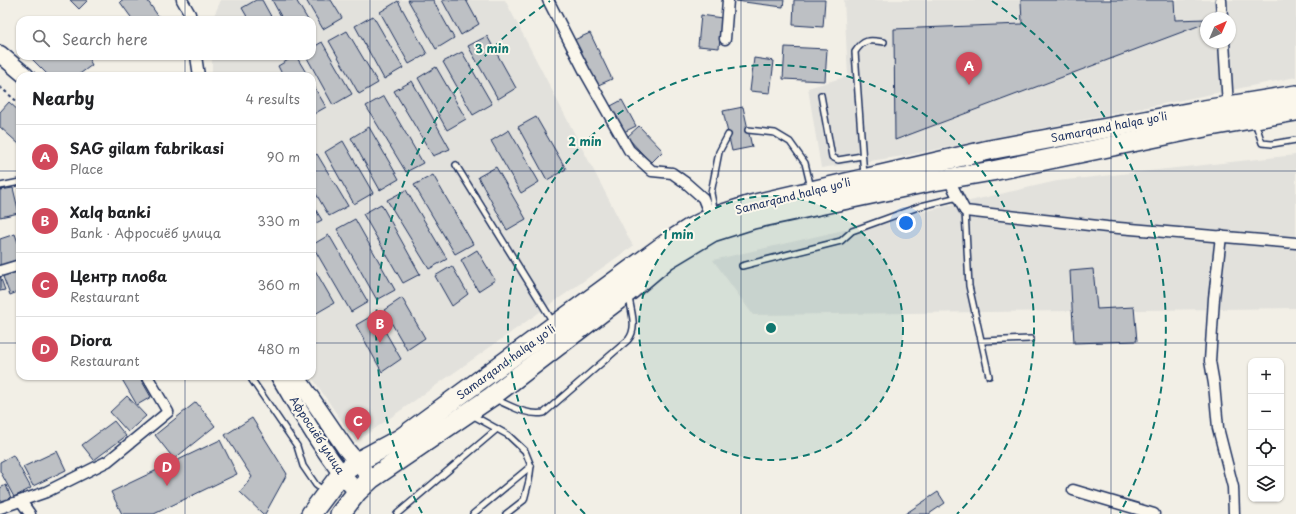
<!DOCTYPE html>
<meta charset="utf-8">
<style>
:root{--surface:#fff;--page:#f6f6f6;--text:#202124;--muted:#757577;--line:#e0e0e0;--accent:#d1495b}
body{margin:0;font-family:"Playpen Sans",sans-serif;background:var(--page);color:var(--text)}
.controls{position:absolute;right:12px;bottom:12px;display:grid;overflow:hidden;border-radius:8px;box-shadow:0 1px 3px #0004}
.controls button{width:36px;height:36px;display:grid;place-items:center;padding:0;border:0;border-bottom:1px solid var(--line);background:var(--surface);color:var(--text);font:20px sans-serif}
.compass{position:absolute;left:1200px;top:12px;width:36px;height:36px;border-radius:50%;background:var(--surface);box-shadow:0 1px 3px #0004;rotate:44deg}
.you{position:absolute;left:906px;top:223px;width:14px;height:14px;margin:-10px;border:3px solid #fff;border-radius:50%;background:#1a73e8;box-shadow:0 0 0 6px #1a73e833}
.badge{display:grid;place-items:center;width:26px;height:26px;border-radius:50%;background:var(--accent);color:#fff;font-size:13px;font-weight:700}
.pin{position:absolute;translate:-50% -33px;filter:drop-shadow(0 1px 2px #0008)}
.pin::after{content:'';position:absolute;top:21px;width:14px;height:12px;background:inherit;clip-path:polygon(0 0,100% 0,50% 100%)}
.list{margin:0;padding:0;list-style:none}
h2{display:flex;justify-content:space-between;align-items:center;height:52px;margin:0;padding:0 16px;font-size:17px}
h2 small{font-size:13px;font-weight:400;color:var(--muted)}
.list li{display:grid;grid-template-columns:26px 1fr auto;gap:12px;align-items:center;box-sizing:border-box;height:64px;padding:0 16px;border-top:1px solid var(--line)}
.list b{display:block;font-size:15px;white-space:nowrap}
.list p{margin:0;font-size:13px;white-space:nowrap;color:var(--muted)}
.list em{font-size:13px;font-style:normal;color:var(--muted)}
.icon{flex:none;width:22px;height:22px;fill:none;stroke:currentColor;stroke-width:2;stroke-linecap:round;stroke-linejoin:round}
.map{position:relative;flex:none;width:1296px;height:514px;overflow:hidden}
.search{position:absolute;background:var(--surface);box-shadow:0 1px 3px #0004;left:16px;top:16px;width:300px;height:44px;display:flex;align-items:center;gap:10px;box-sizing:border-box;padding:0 14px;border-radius:12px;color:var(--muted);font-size:15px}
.panel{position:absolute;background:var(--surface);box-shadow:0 1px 3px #0004;left:16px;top:72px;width:300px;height:308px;border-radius:12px}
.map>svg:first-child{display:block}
.built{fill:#e2e1dc;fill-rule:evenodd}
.building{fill:#bdc0c4;stroke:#1b2f5e}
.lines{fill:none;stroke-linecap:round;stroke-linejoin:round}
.lane-casing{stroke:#1b2f5e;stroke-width:8}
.street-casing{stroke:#1b2f5e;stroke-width:13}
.primary-casing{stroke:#1b2f5e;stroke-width:19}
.highway-casing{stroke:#1b2f5e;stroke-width:22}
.path{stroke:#1b2f5e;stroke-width:2;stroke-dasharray:3 3;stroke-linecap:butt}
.lane{stroke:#fbf7ec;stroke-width:5}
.street{stroke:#fbf7ec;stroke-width:10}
.primary{stroke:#fbf7ec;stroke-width:16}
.highway{stroke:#fbf7ec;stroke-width:19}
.grid{fill:none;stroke:#1b2f5e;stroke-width:1;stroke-opacity:0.55}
.ring{fill:none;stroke:#0f766e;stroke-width:2;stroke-dasharray:7 5}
.labels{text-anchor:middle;stroke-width:4;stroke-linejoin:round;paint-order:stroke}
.street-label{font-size:11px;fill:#1b2f5e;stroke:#fbf7ec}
.centre{fill:#0f766e;stroke:#fbf7ec;stroke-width:2}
.ring-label{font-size:12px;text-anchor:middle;font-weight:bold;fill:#0f766e;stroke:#fbf7ec;stroke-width:4;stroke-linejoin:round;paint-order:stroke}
</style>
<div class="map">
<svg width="1296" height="514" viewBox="0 0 1296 514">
<rect width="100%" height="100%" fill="#f2efe6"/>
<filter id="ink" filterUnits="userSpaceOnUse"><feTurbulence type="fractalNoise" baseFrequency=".025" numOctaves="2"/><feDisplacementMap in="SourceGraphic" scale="8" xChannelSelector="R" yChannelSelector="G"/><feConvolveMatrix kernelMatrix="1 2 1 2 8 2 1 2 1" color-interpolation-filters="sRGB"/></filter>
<g filter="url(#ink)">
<g class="built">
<polygon points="221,0 505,0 633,246 356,442 311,376 312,76 212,76 212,56 312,56 312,20 212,20"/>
<path d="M844 0H1296V77L904 156 821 168 808 88 848 76ZM1206 18H1230V42H1206Z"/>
<polygon points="1296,155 1296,308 753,315 713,260 1057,181"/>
</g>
<g class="building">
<polygon points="70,0 88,0 79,9"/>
<polygon points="122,0 147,0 161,20 133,20 120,2"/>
<polygon points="256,0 262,0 273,20 249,20 242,8"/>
<polygon points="272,0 296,0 308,20 283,20"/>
<polygon points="306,0 331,0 342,18 323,29"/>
<polygon points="408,0 433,0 454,38 436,49"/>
<polygon points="442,0 466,0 479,24 461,35"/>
<polygon points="736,0 784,0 783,7 736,1"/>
<polygon points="794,0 825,0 823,27 793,25"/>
<polygon points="1021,0 1174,0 1175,20 1206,19 1206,23 895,140 894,29 1022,24"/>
<polygon points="398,1 427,54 409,64 380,12"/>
<polygon points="701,15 722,18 719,48 698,46"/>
<polygon points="373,16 403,68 384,79 355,26"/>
<polygon points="347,31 378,83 359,94 329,41"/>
<polygon points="590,33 612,79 596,86 574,40"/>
<polygon points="487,36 516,88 498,99 468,46"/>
<polygon points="322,42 352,94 333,105 306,56 312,56 312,48"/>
<polygon points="785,47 827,49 825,81 783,79"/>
<polygon points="462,52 492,104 473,115 443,62"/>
<polygon points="29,56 87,56 92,65 77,76 49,76"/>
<polygon points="295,56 296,56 308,76 283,76 278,66"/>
<polygon points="754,58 774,61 770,93 750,91"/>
<polygon points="436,67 466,119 447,130 418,78"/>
<polygon points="412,81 450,149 433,156 394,91"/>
<polygon points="312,83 326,107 312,115"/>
<polygon points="384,96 423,163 406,172 366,106"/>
<polygon points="622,100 636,126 622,133 609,107"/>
<polygon points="9,102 20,112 20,145 0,127 0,112"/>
<polygon points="743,107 752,147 732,151 723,111"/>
<polygon points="536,117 566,169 547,180 518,127"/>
<polygon points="639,126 663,151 651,163 627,137"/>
<polygon points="369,127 399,179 380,190 351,138"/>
<polygon points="509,130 539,182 521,193 491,141"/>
<polygon points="343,141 373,193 354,204 325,152"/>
<polygon points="317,154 348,206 329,216 312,187 312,157"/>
<polygon points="496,167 526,219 507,230 478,177"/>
<polygon points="433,175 473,244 455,254 414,185"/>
<polygon points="13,188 19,213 0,217 0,190"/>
<polygon points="406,190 447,259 429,269 387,200"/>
<polygon points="312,204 322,220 312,225"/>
<polygon points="381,204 420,274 403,283 363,214"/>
<polygon points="355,219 395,290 377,300 337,229"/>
<polygon points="15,234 20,248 20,261 0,268 0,239"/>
<polygon points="329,235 368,302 351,312 312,245"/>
<polygon points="477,250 495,280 478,291 461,260"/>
<polygon points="312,265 334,303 315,314 312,308"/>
<polygon points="452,266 468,294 452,306 435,276"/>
<polygon points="20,268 20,291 10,295 2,274"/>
<polygon points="1093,269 1097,309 1134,307 1137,341 1074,343 1070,271"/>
<polygon points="0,276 5,290 0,291"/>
<polygon points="402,298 425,338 407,350 384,310"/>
<polygon points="375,314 401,359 382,372 356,325"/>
<polygon points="120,376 139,376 151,397 137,405"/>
<polygon points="127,396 146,416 128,432 110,412"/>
<polygon points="196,402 215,426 174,459 155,435"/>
<polygon points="252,418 287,474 265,514 263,514 240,492 252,477 225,435"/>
<polygon points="114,421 126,436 94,460 82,445"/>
<polygon points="220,440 237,474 154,514 122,514 111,492"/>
<polygon points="57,451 66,470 33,486 23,467"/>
<polygon points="13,455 31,488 14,497 0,471 0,462"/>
<polygon points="6,485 11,498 0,503 0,488"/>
<polygon points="938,492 945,503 929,514 905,514"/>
</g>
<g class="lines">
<defs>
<g id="lane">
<polyline points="821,95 832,157 838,160 862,156"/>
<polyline points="1255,122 1262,143 1272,144 1296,140"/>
<polyline points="748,130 775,133 790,142 805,163 811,188"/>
<polyline points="456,165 553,322"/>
<path d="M864 176 855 52C864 38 870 40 884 42"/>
<polyline points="0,186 20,182"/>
<polyline points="965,211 969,286 989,376"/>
<polyline points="715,213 711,193 719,152 728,135"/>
<polyline points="742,266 841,241 852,231 921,206 958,197"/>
<polyline points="982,341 1031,339"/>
<polyline points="251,376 252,380 297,446 303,466 316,485 324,491"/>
<path d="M495 399C511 406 527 416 544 413L628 340C638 328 631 312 629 297"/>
<polyline points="472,415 508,435 525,451 531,466 529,481 524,500 506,514"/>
<polyline points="397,514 497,429"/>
<polyline points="473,514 531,466"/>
</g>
<g id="street">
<polyline points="182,0 190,14 191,20"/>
<polyline points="548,0 586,74 629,150 652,171 672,173 686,183 703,198 711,218"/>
<polyline points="1221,0 1222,18"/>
<polyline points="725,39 728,0"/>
<polyline points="1224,42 1228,106"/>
<polyline points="196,56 199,76"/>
<polyline points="948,178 965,211 1107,227 1296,243"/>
<polyline points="1221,236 1214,298 1210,361 1214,384 1218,428 1233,487 1234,514"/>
<polyline points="0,271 20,265"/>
<polyline points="1073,490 1154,514"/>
<polyline points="21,501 30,514"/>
<polyline points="0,508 46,492 108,461 168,412 147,376"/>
</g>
<g id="primary">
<polyline points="0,54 26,76"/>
<path d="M279 376C303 416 326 458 357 492"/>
<polyline points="296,376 346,449 371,479"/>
</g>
<g id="highway">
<polyline points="311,514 341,474 357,462 400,439 667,243 689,229 711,218 751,205 989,150 1198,111 1296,95"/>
<polyline points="340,514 357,492 371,479 491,397 628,292 667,259 712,232 753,219 928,182 992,171 1205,127 1296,111"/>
</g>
</defs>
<use href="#lane" class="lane-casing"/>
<use href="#street" class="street-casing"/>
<use href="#primary" class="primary-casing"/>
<use href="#highway" class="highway-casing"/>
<polyline class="path" points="0,87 20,104"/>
<use href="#lane" class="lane"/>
<use href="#street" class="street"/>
<use href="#primary" class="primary"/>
<use href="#highway" class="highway"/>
</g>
</g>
<path class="grid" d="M185 0V20M370 0V514M555 0V514M741 0V514M926 0V514M1111 0V514M185 56V76M0 171H20M312 171H1296M0 343H20M312 343H1296M185 376V514"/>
<circle cx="771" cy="328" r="132" fill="#0f766e" fill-opacity=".12"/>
<g class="ring">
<circle cx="771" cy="328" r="132"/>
<path d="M585 514A263 263 0 1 1 957 514"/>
<path d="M422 513A395 395 0 0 1 550 1M992 1A395 395 0 0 1 1120 513"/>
</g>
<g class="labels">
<g class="street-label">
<text transform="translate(1109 127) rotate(-11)" y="4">Samarqand halqa yoʻli</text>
<text transform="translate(793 196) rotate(-14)" y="4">Samarqand halqa yoʻli</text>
<text transform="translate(506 362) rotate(-36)" y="4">Samarqand halqa yoʻli</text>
<text transform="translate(317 435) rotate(57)" y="4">Афросиёб улица</text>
</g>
</g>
<circle cx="771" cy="328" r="6" class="centre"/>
<g class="ring-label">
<text x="492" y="53">3 min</text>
<text x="585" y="146">2 min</text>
<text x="678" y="239">1 min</text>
</g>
</svg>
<div class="controls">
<button>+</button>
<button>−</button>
<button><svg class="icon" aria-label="locate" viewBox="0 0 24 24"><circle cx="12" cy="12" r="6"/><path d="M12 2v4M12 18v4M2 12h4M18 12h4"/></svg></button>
<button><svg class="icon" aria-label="layers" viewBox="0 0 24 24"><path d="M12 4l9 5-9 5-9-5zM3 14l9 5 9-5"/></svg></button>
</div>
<svg class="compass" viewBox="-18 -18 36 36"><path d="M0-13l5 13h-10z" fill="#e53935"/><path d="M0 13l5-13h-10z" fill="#757577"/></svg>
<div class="you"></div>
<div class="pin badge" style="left:969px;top:85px">A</div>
<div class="pin badge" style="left:380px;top:343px">B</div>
<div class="pin badge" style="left:358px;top:440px">C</div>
<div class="pin badge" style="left:167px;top:486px">D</div>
<div class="search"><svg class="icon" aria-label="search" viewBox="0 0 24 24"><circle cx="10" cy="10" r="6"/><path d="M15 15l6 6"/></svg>Search here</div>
<section class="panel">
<h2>Nearby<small>4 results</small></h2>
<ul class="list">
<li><span class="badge">A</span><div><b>SAG gilam fabrikasi</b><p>Place</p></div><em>90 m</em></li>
<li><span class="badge">B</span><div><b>Xalq banki</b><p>Bank · Афросиёб улица</p></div><em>330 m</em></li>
<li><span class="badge">C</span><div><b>Центр плова</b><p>Restaurant</p></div><em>360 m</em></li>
<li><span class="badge">D</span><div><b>Diora</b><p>Restaurant</p></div><em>480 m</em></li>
</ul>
</section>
</div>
